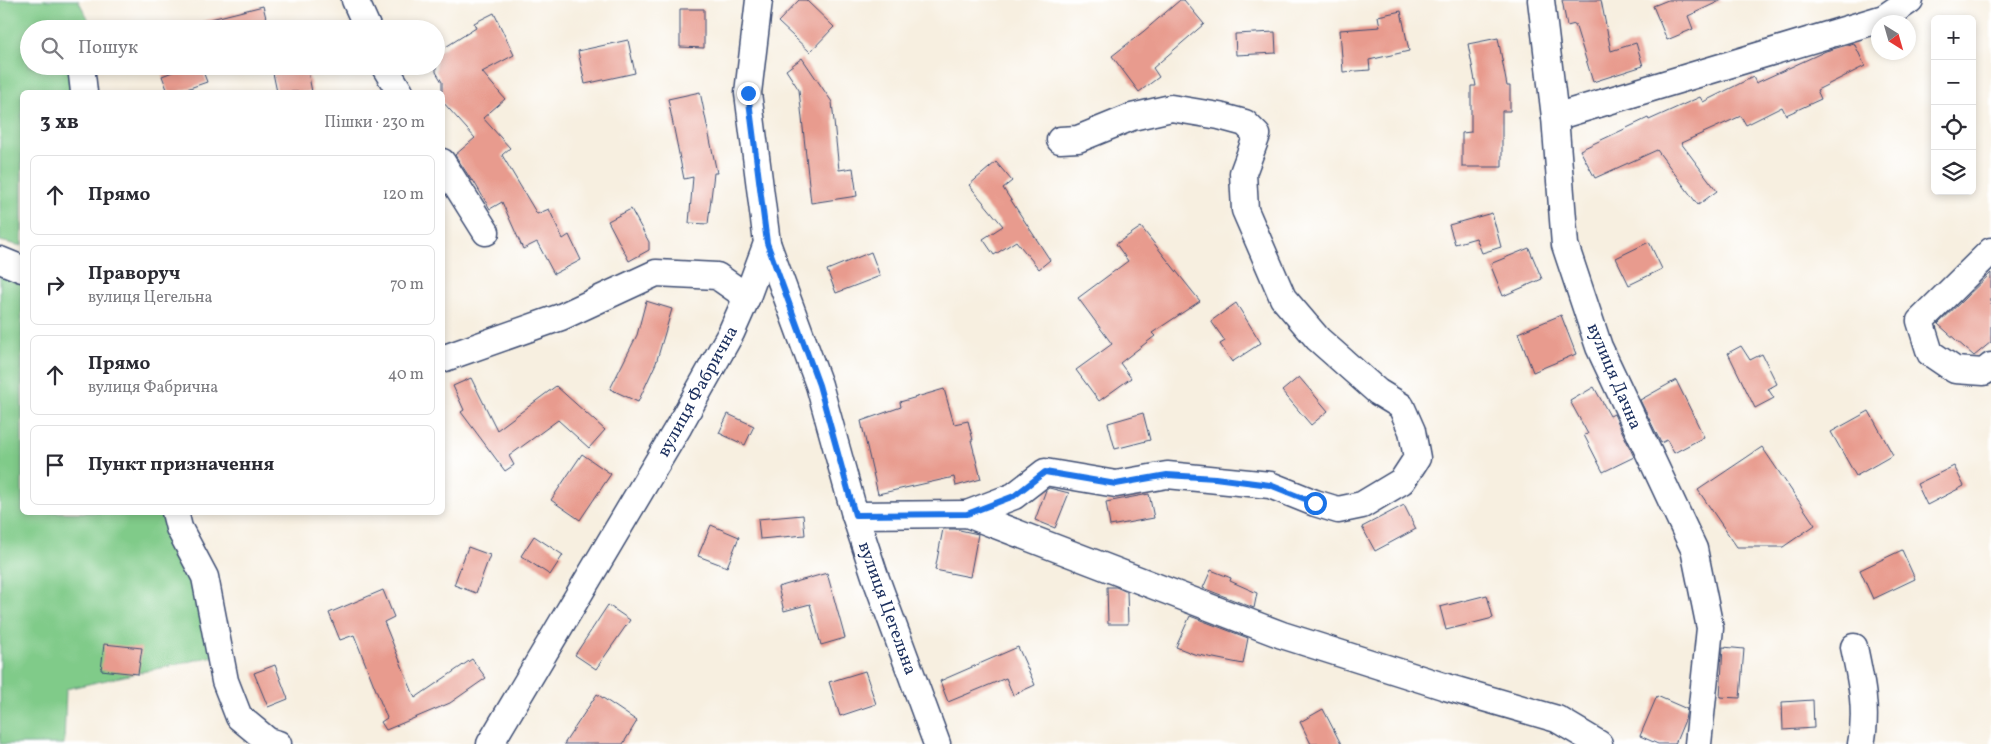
<!DOCTYPE html>
<html lang="uk">
<meta charset="utf-8">
<style>
:root{--surface:#fff;--page:#f7f7f7;--text:#2b2b33;--muted:#7c7c81;--line:#e1e1e2}
body{margin:0;font-family:Vollkorn,serif;background:var(--page);color:var(--text)}
.controls{position:absolute;right:15px;top:15px;display:grid;overflow:hidden;border-radius:8px;box-shadow:0 2px 8px #0003}
.controls button{width:45px;height:45px;display:grid;place-items:center;padding:0;border:0;border-bottom:1px solid var(--line);background:var(--surface);color:var(--text);font:25px sans-serif}
.compass{position:absolute;left:1871px;top:15px;width:45px;height:45px;border-radius:50%;background:var(--surface);box-shadow:0 2px 8px #0003;rotate:143deg}
.stop{position:absolute;width:15px;height:15px;margin:-11px;border:4px solid #1a73e8;border-radius:50%;background:#fff}
.stop.end{background:#1a73e8;border-color:#fff;box-shadow:0 1px 5px #0008}
.list{margin:0;padding:0;list-style:none}
h2{display:flex;justify-content:space-between;align-items:center;height:65px;margin:0;padding:0 20px;font-size:21px}
h2 small{font-size:16px;font-weight:400;color:var(--muted)}
.list li{display:grid;grid-template-columns:32px 1fr auto;gap:15px;align-items:center;box-sizing:border-box;height:80px;margin:0 10px 10px;padding:0 10px;border:1px solid var(--line);border-radius:8px}
.list b{display:block;font-size:19px;white-space:nowrap}
.list p{margin:0;font-size:16px;white-space:nowrap;color:var(--muted)}
.list em{font-size:16px;font-style:normal;color:var(--muted)}
.icon{flex:none;width:28px;height:28px;fill:none;stroke:currentColor;stroke-width:2;stroke-linecap:round;stroke-linejoin:round}
.map{position:relative;flex:none;width:1991px;height:744px;overflow:hidden}
.search{position:absolute;background:var(--surface);box-shadow:0 2px 8px #0003;left:20px;top:20px;width:425px;height:55px;display:flex;align-items:center;gap:12px;box-sizing:border-box;padding:0 18px;border-radius:28px;color:var(--muted);font-size:19px}
.panel{position:absolute;background:var(--surface);box-shadow:0 2px 8px #0003;left:20px;top:90px;width:425px;height:425px;border-radius:8px}
.map>svg:first-child{display:block}
.green{fill:#80cb89;stroke:#4e7d74}
.building{fill:#e89b8e}
.lines{fill:none;stroke-linecap:round;stroke-linejoin:round}
.minor-casing{stroke:#3c4c72;stroke-width:29}
.minor{stroke:#fff;stroke-width:26}
.route{stroke:#1a73e8;stroke-width:6}
.labels{text-anchor:middle;stroke-width:4;stroke-linejoin:round;paint-order:stroke}
.street-label{font-size:18px;fill:#1b2f5e;stroke:#fff}
</style>
<div class="map">
<svg width="1991" height="744" viewBox="0 0 1991 744">
<rect width="100%" height="100%" fill="#fff"/>
<filter id="ink" filterUnits="userSpaceOnUse"><feTurbulence type="fractalNoise" baseFrequency=".02" numOctaves="2"/><feDisplacementMap in="SourceGraphic" scale="10" xChannelSelector="R" yChannelSelector="G"/><feConvolveMatrix kernelMatrix="1 2 1 2 8 2 1 2 1" color-interpolation-filters="sRGB"/></filter>
<filter id="wash" filterUnits="userSpaceOnUse"><feTurbulence type="fractalNoise" baseFrequency=".0096" numOctaves="4" result="noise"/><feDisplacementMap in="SourceGraphic" scale="20" xChannelSelector="R" yChannelSelector="G"/><feGaussianBlur stdDeviation="1.12" result="paint"/><feColorMatrix in="noise" values="0 0 0 0 0 0 0 0 0 0 0 0 0 0 0 0 0 1.4 0 .05"/><feComposite in="paint" operator="in"/></filter>
<g filter="url(#wash)">
<rect width="100%" height="100%" fill="#f7efe0"/>
<g class="green">
<polygon points="0,0 78,0 92,26 92,29 29,29 29,66 93,66 94,92 22,92 22,246 0,241"/>
<polygon points="0,270 22,274 22,512 173,513 214,656 66,689 64,744 0,744"/>
</g>
<g id="blocks">
<g class="building">
<polygon points="799,0 806,0 834,27 810,52 778,22"/>
<polygon points="1180,0 1184,0 1204,24 1153,68 1159,77 1139,92 1112,56 1144,31"/>
<polygon points="1562,0 1601,0 1611,51 1636,43 1643,66 1593,82 1575,24 1567,26"/>
<polygon points="1668,0 1722,0 1688,16 1693,29 1667,40 1653,6"/>
<polygon points="263,6 268,26 255,29 204,29 203,21"/>
<polygon points="680,9 704,9 704,48 680,47"/>
<polygon points="1401,11 1409,51 1369,60 1370,70 1343,72 1340,30 1380,27 1378,16"/>
<polygon points="494,13 514,55 482,72 505,99 483,118 510,148 502,155 537,214 549,209 563,239 569,235 581,260 554,274 537,242 523,249 502,202 490,209 473,180 472,181 455,155 475,138 442,101 442,82 436,72 436,53 476,28 474,23"/>
<polygon points="1275,32 1276,53 1236,55 1235,34"/>
<polygon points="1498,38 1507,86 1510,86 1510,111 1502,111 1502,167 1462,167 1462,133 1471,132 1471,86 1476,86 1468,44"/>
<polygon points="628,40 635,73 585,84 578,51"/>
<polygon points="1854,43 1865,66 1817,90 1821,99 1786,115 1782,107 1746,125 1741,116 1681,143 1717,191 1698,205 1657,150 1595,178 1580,150 1648,118 1649,120 1700,97 1703,102 1753,77 1756,83 1826,51"/>
<polygon points="802,58 832,102 839,170 853,168 857,196 811,203 799,90 786,70"/>
<polygon points="188,66 201,66 207,82 178,92 168,92 162,76"/>
<polygon points="307,66 312,92 277,92 273,73"/>
<polygon points="700,92 717,173 714,173 708,224 689,223 693,177 684,179 668,99"/>
<polygon points="996,162 1012,181 1003,188 1050,260 1039,269 1016,241 994,255 983,239 1003,226 969,185"/>
<polygon points="631,209 649,242 649,250 629,261 608,221"/>
<polygon points="1492,213 1501,247 1482,253 1476,238 1455,244 1449,225"/>
<polygon points="1141,227 1200,301 1152,333 1155,336 1120,363 1131,378 1099,401 1076,370 1112,344 1078,298 1128,261 1116,244"/>
<polygon points="1649,242 1662,269 1629,285 1616,258"/>
<polygon points="1529,248 1542,279 1503,296 1490,264"/>
<polygon points="871,252 880,276 836,293 827,270"/>
<polygon points="1991,273 1991,342 1974,356 1938,324"/>
<polygon points="646,301 672,309 656,363 638,402 610,389 637,335"/>
<polygon points="1236,303 1261,343 1232,362 1220,344 1225,341 1211,321"/>
<polygon points="1561,315 1576,354 1533,372 1518,333"/>
<polygon points="1741,346 1750,360 1762,354 1777,384 1768,389 1774,398 1755,408 1728,353"/>
<polygon points="1299,377 1328,411 1311,425 1282,391"/>
<polygon points="471,378 497,430 556,386 605,430 589,448 558,420 509,456 514,465 505,471 461,412 464,410 453,386"/>
<polygon points="1676,380 1704,437 1674,453 1667,440 1661,443 1640,400"/>
<polygon points="1594,387 1610,416 1614,414 1634,457 1603,472 1584,435 1588,434 1570,401"/>
<polygon points="944,389 954,424 968,421 973,440 971,440 981,479 956,486 954,477 878,494 861,421 901,407 900,402"/>
<polygon points="1869,411 1893,455 1856,476 1831,432"/>
<polygon points="1143,413 1150,440 1115,449 1108,423"/>
<polygon points="728,414 754,426 745,445 719,433"/>
<polygon points="1762,447 1815,525 1783,547 1737,547 1698,490"/>
<polygon points="582,454 611,474 580,520 551,500"/>
<polygon points="1954,466 1964,486 1927,505 1917,484"/>
<polygon points="1049,488 1069,493 1055,528 1035,520 1046,490"/>
<polygon points="1149,494 1154,518 1110,526 1106,502"/>
<polygon points="1404,505 1416,529 1375,551 1362,527"/>
<polygon points="803,515 805,535 760,539 758,519"/>
<polygon points="711,525 739,537 727,567 698,556"/>
<polygon points="943,529 955,529 978,534 970,577 935,570"/>
<polygon points="534,536 563,555 550,575 521,556"/>
<polygon points="468,547 490,555 476,593 454,585"/>
<polygon points="1902,550 1915,579 1873,599 1860,570"/>
<polygon points="1211,570 1231,578 1230,581 1257,593 1254,608 1203,588"/>
<polygon points="827,573 845,638 821,645 810,604 784,611 778,587"/>
<polygon points="1107,587 1116,587 1127,592 1128,624 1108,624"/>
<polygon points="383,590 394,617 384,622 415,698 472,659 486,678 450,703 386,730 381,722 387,718 354,635 340,640 329,613"/>
<polygon points="1487,595 1493,618 1446,630 1440,607"/>
<polygon points="608,605 630,620 596,669 575,655"/>
<polygon points="1190,616 1248,638 1243,664 1194,654 1176,647"/>
<polygon points="104,644 142,648 138,674 101,670"/>
<polygon points="1018,647 1035,685 1013,695 1006,678 948,702 940,681"/>
<polygon points="1723,647 1744,649 1740,698 1720,697"/>
<polygon points="275,665 288,699 268,707 254,673"/>
<polygon points="865,671 876,704 840,716 829,682"/>
<polygon points="597,694 637,721 623,744 564,744"/>
<polygon points="1657,696 1687,709 1685,720 1675,744 1658,744 1640,736"/>
<polygon points="1813,700 1814,728 1783,730 1782,702"/>
<polygon points="1323,709 1341,744 1311,744 1300,722"/>
</g>
</g>
</g>
<g filter="url(#ink)">
<use href="#blocks" fill-opacity="0" stroke="#3c4c72" stroke-width="1"/>
<g class="lines">
<defs>
<g id="minor">
<polyline points="355,0 368,29"/>
<polyline points="1541,0 1555,117 1565,245 1599,347 1694,549 1710,628 1698,744"/>
<polyline points="81,66 84,92"/>
<polyline points="384,66 400,92"/>
<polyline points="1555,117 1884,18 1910,0"/>
<polyline points="442,162 486,232"/>
<polyline points="767,243 819,385 855,515 875,576 937,744"/>
<polyline points="1991,251 1920,321 1930,353 1955,370 1984,372 1991,366"/>
<polyline points="0,260 22,269"/>
<polyline points="442,359 561,317 656,273 717,276 747,297"/>
<polyline points="175,512 179,528 205,577 225,681 239,717 268,741 278,744"/>
<polyline points="967,514 1014,496 1045,472 1116,484 1167,475 1270,485 1315,503 1338,510 1362,505 1402,481 1417,458 1412,431 1401,406 1378,392 1318,339 1283,298 1245,210 1243,173 1257,135 1245,123 1219,116 1171,108 1132,117 1078,139 1060,140"/>
<polyline points="855,515 967,514 1282,635 1446,687 1557,719 1599,744"/>
<path d="M1854 647C1861 680 1868 711 1861 744"/>
<polyline points="490,744 679,426 731,333 747,297 767,243 748,93 759,0"/>
</g>
</defs>
<use href="#minor" class="minor-casing"/>
<use href="#minor" class="minor"/>
</g>
</g>
<g class="lines" filter="url(#ink)">
<polyline class="route" points="748,93 767,243 819,385 855,515 967,514 1014,496 1045,472 1116,484 1167,475 1215,478 1270,485 1315,503"/>
</g>
<g class="labels">
<g class="street-label">
<text transform="translate(1615 376) rotate(67)" y="6">вулиця Дачна</text>
<text transform="translate(697 391) rotate(-61)" y="6">вулиця Фабрична</text>
<text transform="translate(888 608) rotate(70)" y="6">вулиця Цегельна</text>
</g>
</g>
</svg>
<div class="controls">
<button>+</button>
<button>−</button>
<button><svg class="icon" aria-label="locate" viewBox="0 0 24 24"><circle cx="12" cy="12" r="6"/><path d="M12 2v4M12 18v4M2 12h4M18 12h4"/></svg></button>
<button><svg class="icon" aria-label="layers" viewBox="0 0 24 24"><path d="M12 4l9 5-9 5-9-5zM3 14l9 5 9-5"/></svg></button>
</div>
<svg class="compass" viewBox="-18 -18 36 36"><path d="M0-13l5 13h-10z" fill="#e53935"/><path d="M0 13l5-13h-10z" fill="#7c7c81"/></svg>
<div class="stop" style="left:1315px;top:503px"></div>
<div class="stop end" style="left:748px;top:93px"></div>
<div class="search"><svg class="icon" aria-label="search" viewBox="0 0 24 24"><circle cx="10" cy="10" r="6"/><path d="M15 15l6 6"/></svg>Пошук</div>
<section class="panel">
<h2>3 хв<small>Пішки · 230 m</small></h2>
<ul class="list">
<li><svg class="icon" aria-label="ahead" viewBox="0 0 24 24"><path d="M12 20V5M6 11l6-6 6 6"/></svg><div><b>Прямо</b></div><em>120 m</em></li>
<li><svg class="icon" aria-label="right" viewBox="0 0 24 24"><path d="M7 20v-9h11M14 6l5 5-5 5"/></svg><div><b>Праворуч</b><p>вулиця Цегельна</p></div><em>70 m</em></li>
<li><svg class="icon" aria-label="ahead" viewBox="0 0 24 24"><path d="M12 20V5M6 11l6-6 6 6"/></svg><div><b>Прямо</b><p>вулиця Фабрична</p></div><em>40 m</em></li>
<li><svg class="icon" aria-label="arrive" viewBox="0 0 24 24"><path d="M6 21V4h12l-3 4 3 4H6"/></svg><div><b>Пункт призначення</b></div></li>
</ul>
</section>
</div>
